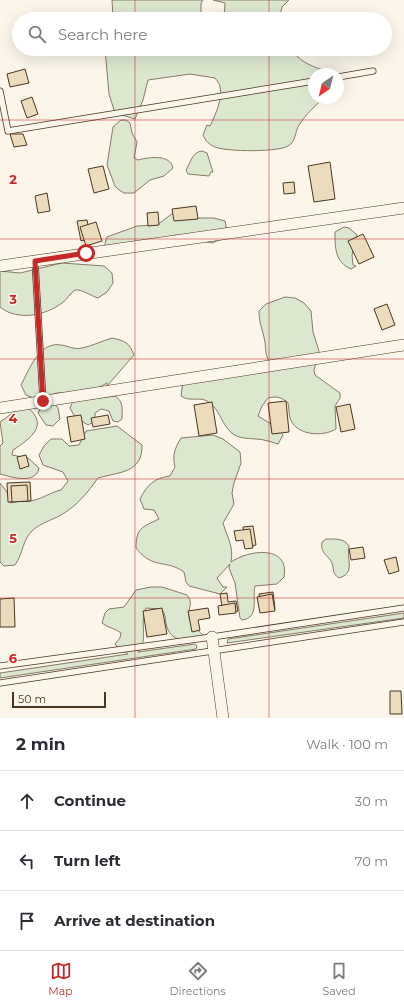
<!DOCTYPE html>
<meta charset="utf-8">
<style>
:root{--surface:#fff;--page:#f7f7f7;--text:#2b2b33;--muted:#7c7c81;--line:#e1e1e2;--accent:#c62828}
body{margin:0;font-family:Montserrat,sans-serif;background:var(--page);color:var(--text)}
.compass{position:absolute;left:308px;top:68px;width:36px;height:36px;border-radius:50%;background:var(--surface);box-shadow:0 4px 16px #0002;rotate:215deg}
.scale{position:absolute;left:12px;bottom:10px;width:94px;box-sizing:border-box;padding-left:4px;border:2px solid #4a3520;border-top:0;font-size:11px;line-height:14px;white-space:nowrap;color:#4a3520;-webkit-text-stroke:3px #fbf6e9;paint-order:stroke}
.stop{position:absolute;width:12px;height:12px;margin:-9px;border:3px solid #c62828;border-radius:50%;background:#fff}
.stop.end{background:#c62828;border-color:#fff;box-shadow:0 1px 4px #0008}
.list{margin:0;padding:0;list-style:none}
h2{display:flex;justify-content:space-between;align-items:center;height:52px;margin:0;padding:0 16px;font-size:17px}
h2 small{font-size:13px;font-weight:400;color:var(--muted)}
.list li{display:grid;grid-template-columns:26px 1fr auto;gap:12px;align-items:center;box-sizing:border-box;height:60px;padding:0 16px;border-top:1px solid var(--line)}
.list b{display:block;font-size:15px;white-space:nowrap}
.list em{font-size:13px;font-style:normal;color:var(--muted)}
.icon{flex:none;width:22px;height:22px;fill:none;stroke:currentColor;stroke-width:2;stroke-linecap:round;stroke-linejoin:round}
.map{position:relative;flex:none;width:404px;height:718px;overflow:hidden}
.search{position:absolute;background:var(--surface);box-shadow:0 4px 16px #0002;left:12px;right:12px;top:12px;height:44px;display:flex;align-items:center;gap:10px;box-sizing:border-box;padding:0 14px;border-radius:22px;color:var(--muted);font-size:15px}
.sheet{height:232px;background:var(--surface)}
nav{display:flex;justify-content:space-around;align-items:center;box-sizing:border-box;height:56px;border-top:1px solid var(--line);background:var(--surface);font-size:11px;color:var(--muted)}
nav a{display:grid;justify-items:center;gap:2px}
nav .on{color:var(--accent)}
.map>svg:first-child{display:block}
.green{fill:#dce7d0;stroke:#887966}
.building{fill:#ecdcbc;stroke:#4a3520}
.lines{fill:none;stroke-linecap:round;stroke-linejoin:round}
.service-casing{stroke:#4a3520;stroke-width:7}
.minor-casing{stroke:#4a3520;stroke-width:12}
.service{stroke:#fbf6e9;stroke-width:5.5}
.minor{stroke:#fbf6e9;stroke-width:11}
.route{stroke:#c62828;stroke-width:5}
.grid{fill:none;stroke:#c62828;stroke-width:1;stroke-opacity:0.55}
.grid-label{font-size:13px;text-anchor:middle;font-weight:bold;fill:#c62828;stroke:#fbf6e9;stroke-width:3;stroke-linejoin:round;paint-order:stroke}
</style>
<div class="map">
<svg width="404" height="718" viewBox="0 0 404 718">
<rect width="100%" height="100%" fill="#fbf6e9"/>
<g class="green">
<polygon points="112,0 203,0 201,3 201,13 205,19 116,19 113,17"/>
<polygon points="213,0 289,0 282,7 279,19 224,19 225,3"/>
<path d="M105 49H291C303 66 317 67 334 74H314V98H324C315 106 306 114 299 125 295 131 296 142 288 146 279 152 226 152 215 147 208 144 206 141 203 135L207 125 210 126C215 116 223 98 220 87 220 84 217 81 215 78L190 74 148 80 143 100 135 119 115 113 109 94Z"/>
<path d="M121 120H126L130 123 132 133 137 142 134 158 138 160C149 157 170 154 173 168L164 176 150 180 134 193H124L119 190 115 186 107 165 113 127Z"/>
<path d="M202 151 207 153 213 172H211L209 176 188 174 186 170C191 162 192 152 202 151Z"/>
<polygon points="173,213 193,218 214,218 225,221 227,231 226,237 212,243 176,235 157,244 104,247 107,237 137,226 157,225"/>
<path d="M344 227 349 228 357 235 352 255 353 265 356 266 351 269C335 262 335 248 335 232Z"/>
<path d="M62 263 104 266 112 273 113 283 107 292 98 298C91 296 82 289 75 290 70 293 67 300 62 303 45 316 17 321 0 307V271L20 273Z"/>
<path d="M285 297 295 298 304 303 311 311 313 332 319 351 314 370 315 375 340 393V398L335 406 336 429C323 437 296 436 290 418 289 414 289 408 288 403 282 397 276 396 268 398L262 406 258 416 276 427 283 435 278 444C271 442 263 439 256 439 246 438 235 439 228 429 221 421 219 410 210 403 201 395 191 403 181 396L183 381 270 363C265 355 266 351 265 342 263 331 259 323 259 311L266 304Z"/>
<path d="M112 338C125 341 129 342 134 355L107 386V383L90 392 57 393 36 399 26 395 21 385C29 370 39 341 61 345 69 346 74 350 82 348 92 346 102 341 112 338Z"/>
<path d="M115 396C124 402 122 409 122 419L118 422 113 421 109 411 101 409 95 413V421L88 425 75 417 70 408 73 401Z"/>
<polygon points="43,404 55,404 58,408 60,419 53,426 46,425 38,413"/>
<path d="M27 407C50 425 30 439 13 450L12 455 28 458 39 468C36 485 11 477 0 474V446L3 443 0 422 17 410Z"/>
<path d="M117 426 142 445C143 473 119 472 98 478 88 492 77 506 61 515 52 520 41 523 33 530 23 538 23 554 15 565L4 566 0 562V483L7 492 10 503C17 501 22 501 30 501 40 500 51 492 61 490L68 481 63 472 43 465 39 455 44 446 51 439H62L69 446 79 445 86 431Z"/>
<path d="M213 435 223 439 240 452 241 463 234 483 232 493 234 504 223 523C227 537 234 546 231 562 248 550 290 544 284 577L277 584 255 586C252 597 260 618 242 620L240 618 235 583 229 568 230 564 217 578 223 587H227L220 594 189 586 186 582 184 572C166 559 153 570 136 548 136 528 142 527 159 519L154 510 144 509 140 499C147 485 154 478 170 476L175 467C172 455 175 448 181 438Z"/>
<path d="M326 539C335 539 344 538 349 546 346 559 356 573 339 578 331 573 335 568 331 561 326 554 320 552 322 542Z"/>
<path d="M151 587H162L187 595C193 602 189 606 189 614 188 622 197 629 203 635L200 639C184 640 171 643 166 624 165 618 166 614 161 609L146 608C139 622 149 640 138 652L195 644 197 646 196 649 0 678V673L128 654 118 648 115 644 120 638 121 633C115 628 108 628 102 623L105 613 109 609 124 607 136 590Z"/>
<polygon points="404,613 404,618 227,643 228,639"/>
</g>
<g class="building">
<polygon points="25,69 29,83 10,87 7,74"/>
<polygon points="32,97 38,114 27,118 21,101"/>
<polygon points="10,134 23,134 27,145 14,147"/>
<polygon points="330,162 335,199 314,202 308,166"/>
<polygon points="103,166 109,189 94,193 88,169"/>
<polygon points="294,182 295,193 284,194 283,183"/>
<polygon points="47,193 50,211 38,213 35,196"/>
<polygon points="196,206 198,219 174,221 172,209"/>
<polygon points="158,212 159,225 148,226 147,213"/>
<polygon points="87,220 91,239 81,241 77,221"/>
<polygon points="96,222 102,241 86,246 80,227"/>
<polygon points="363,234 374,257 359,264 348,241"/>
<polygon points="387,304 395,325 382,330 374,309"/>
<polygon points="286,401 289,432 272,434 268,403"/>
<polygon points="212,402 217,433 199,436 194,405"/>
<polygon points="350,404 355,429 341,432 336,407"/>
<polygon points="81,415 85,439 71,442 67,417"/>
<polygon points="108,415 110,424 93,427 91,418"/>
<polygon points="26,455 29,466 20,469 17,457"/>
<polygon points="30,482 31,501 8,502 7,483"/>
<polygon points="27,485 28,501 12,502 11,486"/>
<polygon points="253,526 256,545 246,547 243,527"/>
<polygon points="250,529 253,548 245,549 243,540 236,541 234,531"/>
<polygon points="363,547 365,558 351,560 349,549"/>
<polygon points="396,557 399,571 389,574 384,560"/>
<polygon points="273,592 275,609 262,611 259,594"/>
<polygon points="227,593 228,602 236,601 238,611 223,613 220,594"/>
<polygon points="272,594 275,611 260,613 257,597"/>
<polygon points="14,598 15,627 0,627 0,599"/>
<polygon points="235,603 236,613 219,615 218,606"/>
<polygon points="162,608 167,634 147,637 143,611"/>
<polygon points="208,608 210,618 198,620 200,630 192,632 188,611"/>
<polygon points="390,691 401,691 402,714 390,714"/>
</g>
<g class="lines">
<defs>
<g id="service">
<polyline points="338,77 373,71"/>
<polyline points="0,91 8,131 314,81"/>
<polyline points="35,261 43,401"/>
<polyline points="0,666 212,637 404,608"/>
<polyline points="0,683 404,622"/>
</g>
<g id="minor">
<polyline points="0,266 404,208"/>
<polyline points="0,408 404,345"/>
<polyline points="212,637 223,718"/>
</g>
</defs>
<use href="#service" class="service-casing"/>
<use href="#minor" class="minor-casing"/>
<use href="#service" class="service"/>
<use href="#minor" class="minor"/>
</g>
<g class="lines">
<polyline class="route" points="43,401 35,261 86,253"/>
</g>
<path class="grid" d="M135 0V19M269 0V19M135 49V718M269 49V718M0 120H404M0 239H404M0 359H404M0 479H404M0 598H404"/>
<g class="grid-label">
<text x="13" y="184">2</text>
<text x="13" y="304">3</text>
<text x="13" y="423">4</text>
<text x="13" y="543">5</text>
<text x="13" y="663">6</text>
</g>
</svg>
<svg class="compass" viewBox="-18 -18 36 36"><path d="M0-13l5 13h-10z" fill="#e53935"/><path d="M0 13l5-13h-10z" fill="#7c7c81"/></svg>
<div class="scale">50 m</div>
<div class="stop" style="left:86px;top:253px"></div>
<div class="stop end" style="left:43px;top:401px"></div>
<div class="search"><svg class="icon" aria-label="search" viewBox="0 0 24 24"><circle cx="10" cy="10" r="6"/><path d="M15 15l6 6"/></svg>Search here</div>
</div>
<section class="sheet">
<h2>2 min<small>Walk · 100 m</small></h2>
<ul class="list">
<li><svg class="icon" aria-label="ahead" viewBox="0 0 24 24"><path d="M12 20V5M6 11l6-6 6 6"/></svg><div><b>Continue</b></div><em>30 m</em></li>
<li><svg class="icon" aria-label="left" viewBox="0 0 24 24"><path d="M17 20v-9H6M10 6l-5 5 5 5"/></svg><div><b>Turn left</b></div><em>70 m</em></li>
<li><svg class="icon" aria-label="arrive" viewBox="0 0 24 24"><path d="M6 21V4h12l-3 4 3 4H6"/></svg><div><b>Arrive at destination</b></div></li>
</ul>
</section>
<nav>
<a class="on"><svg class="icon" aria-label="map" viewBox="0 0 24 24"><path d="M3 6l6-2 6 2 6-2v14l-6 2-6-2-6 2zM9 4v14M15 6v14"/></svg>Map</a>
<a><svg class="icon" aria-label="directions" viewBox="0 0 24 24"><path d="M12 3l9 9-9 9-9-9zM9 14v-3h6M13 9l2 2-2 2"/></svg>Directions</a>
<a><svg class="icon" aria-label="saved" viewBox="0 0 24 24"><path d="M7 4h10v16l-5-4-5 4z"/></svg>Saved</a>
</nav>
